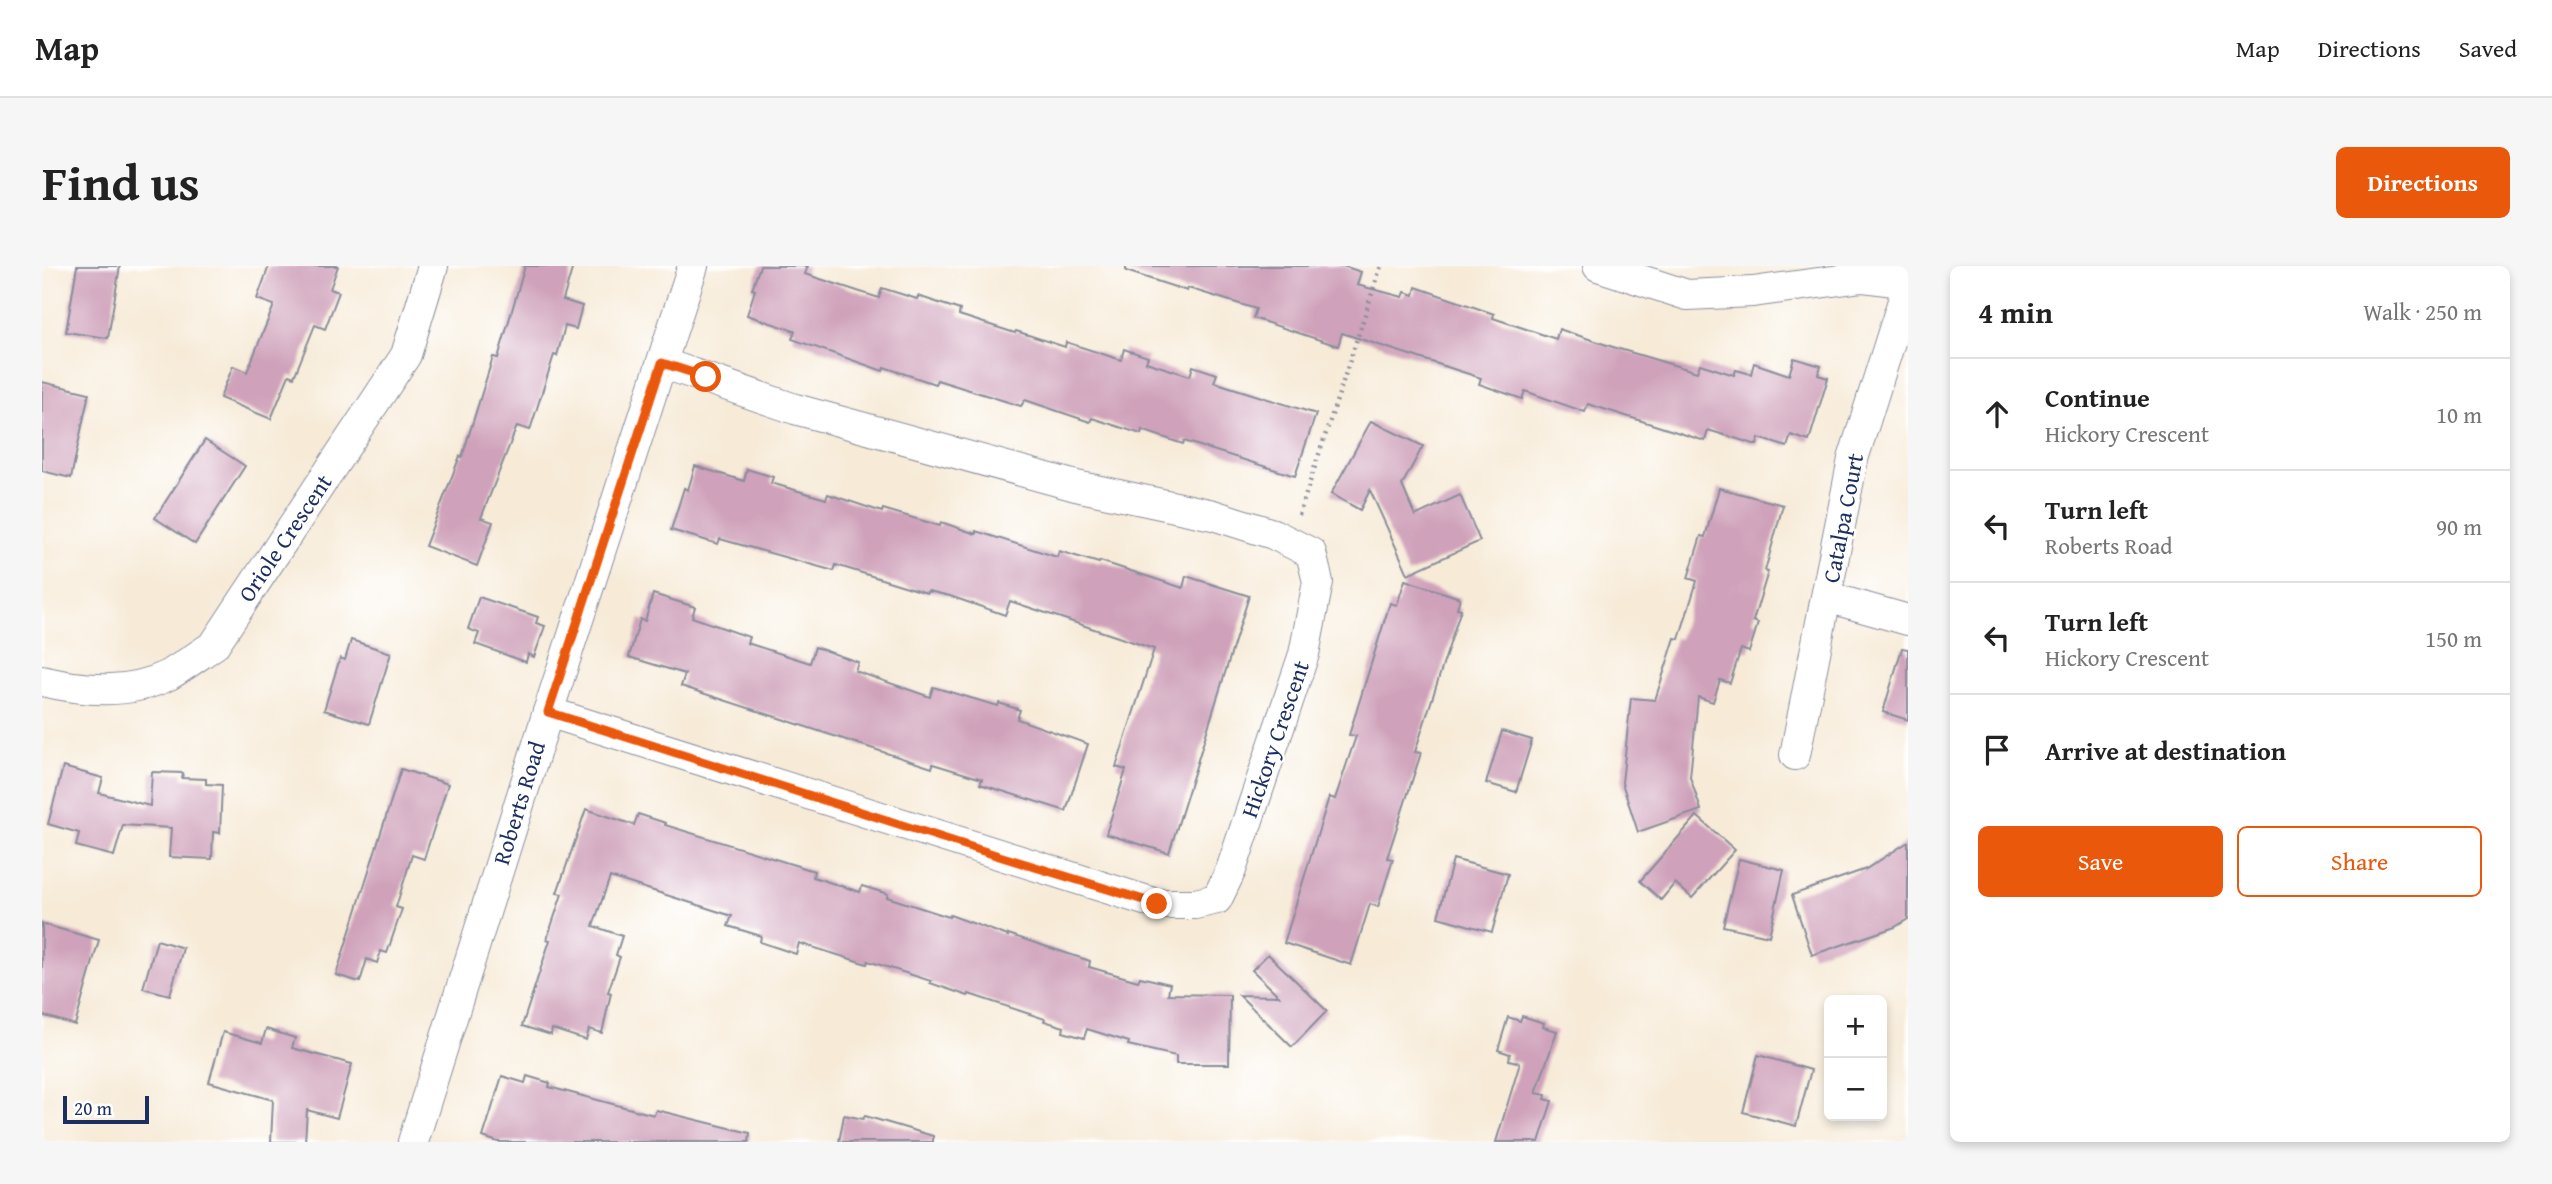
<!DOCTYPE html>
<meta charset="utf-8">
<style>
:root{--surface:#fff;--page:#f6f6f6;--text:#222;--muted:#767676;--line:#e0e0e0;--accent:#ea580c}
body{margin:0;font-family:"Gentium Book Plus",serif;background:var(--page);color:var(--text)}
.controls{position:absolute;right:21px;bottom:21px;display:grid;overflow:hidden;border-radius:10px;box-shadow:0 4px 10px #0003}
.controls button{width:63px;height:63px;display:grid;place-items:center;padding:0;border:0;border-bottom:2px solid var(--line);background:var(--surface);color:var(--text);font:35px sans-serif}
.scale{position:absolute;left:21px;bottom:18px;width:86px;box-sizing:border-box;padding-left:7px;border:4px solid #1b2f5e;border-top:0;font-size:19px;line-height:24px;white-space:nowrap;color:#1b2f5e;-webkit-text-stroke:5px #fff;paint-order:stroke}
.stop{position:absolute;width:21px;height:21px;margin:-16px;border:5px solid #ea580c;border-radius:50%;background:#fff}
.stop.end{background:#ea580c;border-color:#fff;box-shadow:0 2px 7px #0008}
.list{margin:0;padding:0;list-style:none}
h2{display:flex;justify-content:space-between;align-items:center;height:91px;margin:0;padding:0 28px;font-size:30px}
h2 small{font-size:23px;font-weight:400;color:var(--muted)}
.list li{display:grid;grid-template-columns:46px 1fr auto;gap:21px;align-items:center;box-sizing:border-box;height:112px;padding:0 28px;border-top:2px solid var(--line)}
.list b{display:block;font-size:26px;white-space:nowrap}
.list p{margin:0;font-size:23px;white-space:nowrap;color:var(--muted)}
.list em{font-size:23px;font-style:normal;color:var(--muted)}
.actions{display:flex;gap:14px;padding:21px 28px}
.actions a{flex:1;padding:16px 0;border:2px solid var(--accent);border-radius:10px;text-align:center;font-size:24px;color:var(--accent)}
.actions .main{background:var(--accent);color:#fff}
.icon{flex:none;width:38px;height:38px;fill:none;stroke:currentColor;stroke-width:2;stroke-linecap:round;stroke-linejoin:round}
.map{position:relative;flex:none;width:1866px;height:876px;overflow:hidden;border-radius:10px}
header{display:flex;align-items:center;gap:42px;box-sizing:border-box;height:98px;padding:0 35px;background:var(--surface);border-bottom:2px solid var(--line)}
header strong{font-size:33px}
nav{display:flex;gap:38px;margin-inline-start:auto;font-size:24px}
.intro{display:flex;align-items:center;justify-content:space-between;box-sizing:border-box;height:168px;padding:0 42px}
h1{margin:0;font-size:49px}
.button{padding:18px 32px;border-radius:10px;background:var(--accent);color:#fff;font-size:24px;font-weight:700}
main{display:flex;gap:42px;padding:0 42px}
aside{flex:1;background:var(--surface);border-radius:10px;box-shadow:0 4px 10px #0003}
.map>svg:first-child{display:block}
.building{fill:#cfa1ba}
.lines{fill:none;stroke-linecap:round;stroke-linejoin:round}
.street-casing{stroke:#898d9b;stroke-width:32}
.path{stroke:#898d9b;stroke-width:4.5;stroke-dasharray:2 5;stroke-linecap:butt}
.street{stroke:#fff;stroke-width:30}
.route{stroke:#ea580c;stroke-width:9}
.labels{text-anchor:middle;stroke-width:5;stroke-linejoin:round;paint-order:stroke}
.street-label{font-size:23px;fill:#1b2f5e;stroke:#fff}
</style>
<header>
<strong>Map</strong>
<nav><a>Map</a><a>Directions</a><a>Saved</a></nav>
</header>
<div class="intro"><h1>Find us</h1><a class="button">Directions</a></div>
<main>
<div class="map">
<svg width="1866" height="876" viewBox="0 0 1866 876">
<rect width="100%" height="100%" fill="#fff"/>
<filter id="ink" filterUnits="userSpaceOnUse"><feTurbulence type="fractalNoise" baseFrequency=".0143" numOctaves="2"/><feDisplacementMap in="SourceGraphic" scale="14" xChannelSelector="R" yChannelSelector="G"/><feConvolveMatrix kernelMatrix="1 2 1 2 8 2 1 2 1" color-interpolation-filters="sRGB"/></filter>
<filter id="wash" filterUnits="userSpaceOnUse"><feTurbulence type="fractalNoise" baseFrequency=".00686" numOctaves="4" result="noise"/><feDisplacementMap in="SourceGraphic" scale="28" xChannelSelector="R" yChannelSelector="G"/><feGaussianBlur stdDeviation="1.57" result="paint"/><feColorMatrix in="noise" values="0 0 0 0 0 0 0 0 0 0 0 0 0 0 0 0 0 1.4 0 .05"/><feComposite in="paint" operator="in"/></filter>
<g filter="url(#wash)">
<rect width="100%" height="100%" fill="#f7ebd8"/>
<g id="blocks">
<g class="building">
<polygon points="35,0 78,0 66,72 24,66"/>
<polygon points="227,0 296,0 288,23 297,26 283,63 273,59 252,111 247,109 229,153 178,132 191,100 205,106 232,39 215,33"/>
<polygon points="483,0 531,0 521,34 540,40 534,63 523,60 515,90 512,89 488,164 475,160 439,252 451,256 435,300 383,280 418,190 420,191 451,91 456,92"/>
<polygon points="718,0 766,0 763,8 837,32 840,22 875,33 876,30 918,44 917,49 973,67 974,65 1023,81 1024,76 1079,94 1082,83 1106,91 1104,96 1148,110 1151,100 1175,108 1172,116 1274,148 1253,210 1142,175 1141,178 1100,164 1099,168 1050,152 1048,156 983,134 979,140 895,114 893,118 842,101 841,105 750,73 753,65 705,49 713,24 710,23"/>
<polygon points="1084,0 1301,0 1319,6 1315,19 1361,31 1363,26 1372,29 1374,21 1452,48 1451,52 1514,73 1517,63 1574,82 1655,106 1658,98 1692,109 1694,104 1709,108 1712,97 1747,109 1752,92 1779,100 1776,109 1786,112 1767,175 1749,169 1745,181 1717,172 1715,179 1666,164 1663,175 1546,138 1543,146 1483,125 1480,133 1437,118 1439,112 1300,67 1296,80 1211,52 1214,43 1146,22 1145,25 1084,5"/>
<polygon points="0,116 47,127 29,212 0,205"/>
<polygon points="1329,155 1381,180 1360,219 1373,250 1418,229 1438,275 1366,308 1328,224 1318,244 1289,228"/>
<polygon points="163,174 203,200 153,278 113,252"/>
<polygon points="653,200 702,215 705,203 731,211 729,217 784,233 786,228 840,246 841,243 898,260 899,256 934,268 934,265 1015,291 1017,285 1057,297 1058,295 1141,322 1144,310 1207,330 1127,587 1064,568 1084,504 1074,501 1112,383 968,335 963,349 908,330 886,325 885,327 794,299 792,305 678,273 676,278 629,264 642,222 646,224"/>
<polygon points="1677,222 1741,239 1723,305 1726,306 1711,355 1716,357 1707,386 1699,383 1688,417 1678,414 1671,436 1656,431 1648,511 1659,544 1596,566 1580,517 1589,432 1613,434 1633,372 1637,373 1655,315 1646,312 1659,270 1663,271"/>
<polygon points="1363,314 1418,332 1415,342 1419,343 1373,486 1379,487 1345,592 1351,593 1336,641 1328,638 1309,699 1242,677 1287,531 1293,533 1314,470 1307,469 1348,337 1355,339"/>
<polygon points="611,328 653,341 650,351 707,371 705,377 768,397 773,381 816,396 813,405 888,431 891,421 956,440 957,437 978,444 975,453 1046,478 1024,545 938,518 940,513 891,498 890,502 639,420 643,408 587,391 598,353 603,355"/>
<polygon points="437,331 496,351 494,357 503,360 492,391 486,388 484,396 433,378 437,367 426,363"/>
<polygon points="309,374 349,387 327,458 282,444 298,392 303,394"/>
<polygon points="1860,382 1866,383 1866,454 1841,446"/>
<polygon points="1460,465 1490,474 1474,526 1444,517"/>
<polygon points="21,501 61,512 57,527 108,540 110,506 141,507 140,512 164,513 164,518 180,519 178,567 171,566 170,593 127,591 129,562 81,559 72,590 34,580 37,567 6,558"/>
<polygon points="359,503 406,518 382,593 370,589 354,641 360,643 345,687 339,685 335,697 325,693 318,716 294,709"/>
<polygon points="544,543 592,559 596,548 624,557 623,559 772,605 771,611 818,626 820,620 846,628 845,631 907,651 908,649 966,670 966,668 1048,695 1047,701 1096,715 1098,711 1128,718 1126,728 1188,729 1187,798 1134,798 1134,790 1086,779 1087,776 1045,763 1042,772 1021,766 1022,761 1002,755 1003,753 927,728 926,730 888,717 889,715 826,695 825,698 757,677 754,688 718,676 719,670 686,660 690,650 568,611 551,660 580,670 574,689 578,691 566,726 569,727 560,767 547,763 544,774 510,763 509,769 480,760 508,674 505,673 520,628 515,627"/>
<polygon points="1655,550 1693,584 1650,632 1633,617 1619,634 1598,615"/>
<polygon points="1866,576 1866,653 1853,661 1770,689 1750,629 1824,603"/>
<polygon points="1411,593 1466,608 1450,666 1396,651"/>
<polygon points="1697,593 1742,604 1727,670 1681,660"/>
<polygon points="0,658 57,674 33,759 0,749"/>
<polygon points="115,674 141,682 128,729 101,722"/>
<polygon points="1226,688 1285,745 1250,781 1197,729 1237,730 1210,704"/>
<polygon points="1480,750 1502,757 1501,761 1515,765 1494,827 1504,829 1503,833 1510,835 1497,876 1454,876 1478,797 1467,794 1468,788 1456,784 1466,751 1478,755"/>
<polygon points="224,763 253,772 250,782 310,798 295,852 265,844 263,876 229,876 231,834 167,816 181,766 220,777"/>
<polygon points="1716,789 1769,804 1754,860 1701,846"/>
<polygon points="460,810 483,817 485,810 508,817 507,821 612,849 614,844 708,867 707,876 456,876 441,871"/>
<polygon points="802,849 821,853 823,850 891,870 891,876 797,876"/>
</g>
</g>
</g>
<g filter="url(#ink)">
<use href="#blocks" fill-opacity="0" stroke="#898d9b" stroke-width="2"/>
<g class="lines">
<defs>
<g id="street">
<polyline points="1556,0 1645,29 1711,26 1820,11 1866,17"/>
<polyline points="1785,331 1866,354"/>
<path d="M0 415C42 425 87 429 127 409 142 400 157 389 172 379L364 89 391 0"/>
<polyline points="506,446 1115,638 1153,638 1175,633 1189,604 1262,388 1276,316 1269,287 1231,268 1171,249 1034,220 753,143 620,97"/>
<polyline points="1753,489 1811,193 1866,19"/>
<polyline points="371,876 506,446 651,0"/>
</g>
</defs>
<use href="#street" class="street-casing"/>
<polyline class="path" points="1257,249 1339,0"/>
<use href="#street" class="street"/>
</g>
</g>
<g class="lines" filter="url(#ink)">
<polyline class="route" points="664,111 620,97 506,446 957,590 1115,638"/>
</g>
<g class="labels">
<g class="street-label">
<text transform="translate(1801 252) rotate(-79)" y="8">Catalpa Court</text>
<text transform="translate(243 272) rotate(-56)" y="8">Oriole Crescent</text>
<text transform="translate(1233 473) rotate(-71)" y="8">Hickory Crescent</text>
<text transform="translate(477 537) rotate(-73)" y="8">Roberts Road</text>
</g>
</g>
</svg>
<div class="controls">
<button>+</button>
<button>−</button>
</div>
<div class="scale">20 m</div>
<div class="stop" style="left:664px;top:111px"></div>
<div class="stop end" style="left:1115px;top:638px"></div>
</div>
<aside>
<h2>4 min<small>Walk · 250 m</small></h2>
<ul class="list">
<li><svg class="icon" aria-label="ahead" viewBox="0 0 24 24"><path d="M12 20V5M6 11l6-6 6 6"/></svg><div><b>Continue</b><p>Hickory Crescent</p></div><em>10 m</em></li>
<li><svg class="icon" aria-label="left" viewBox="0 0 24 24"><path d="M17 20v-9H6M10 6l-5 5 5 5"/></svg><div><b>Turn left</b><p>Roberts Road</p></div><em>90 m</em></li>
<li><svg class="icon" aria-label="left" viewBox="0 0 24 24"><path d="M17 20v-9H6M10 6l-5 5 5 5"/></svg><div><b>Turn left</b><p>Hickory Crescent</p></div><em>150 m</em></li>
<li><svg class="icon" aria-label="arrive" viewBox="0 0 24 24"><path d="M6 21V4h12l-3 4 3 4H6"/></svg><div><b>Arrive at destination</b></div></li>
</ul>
<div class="actions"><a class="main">Save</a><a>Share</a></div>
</aside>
</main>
